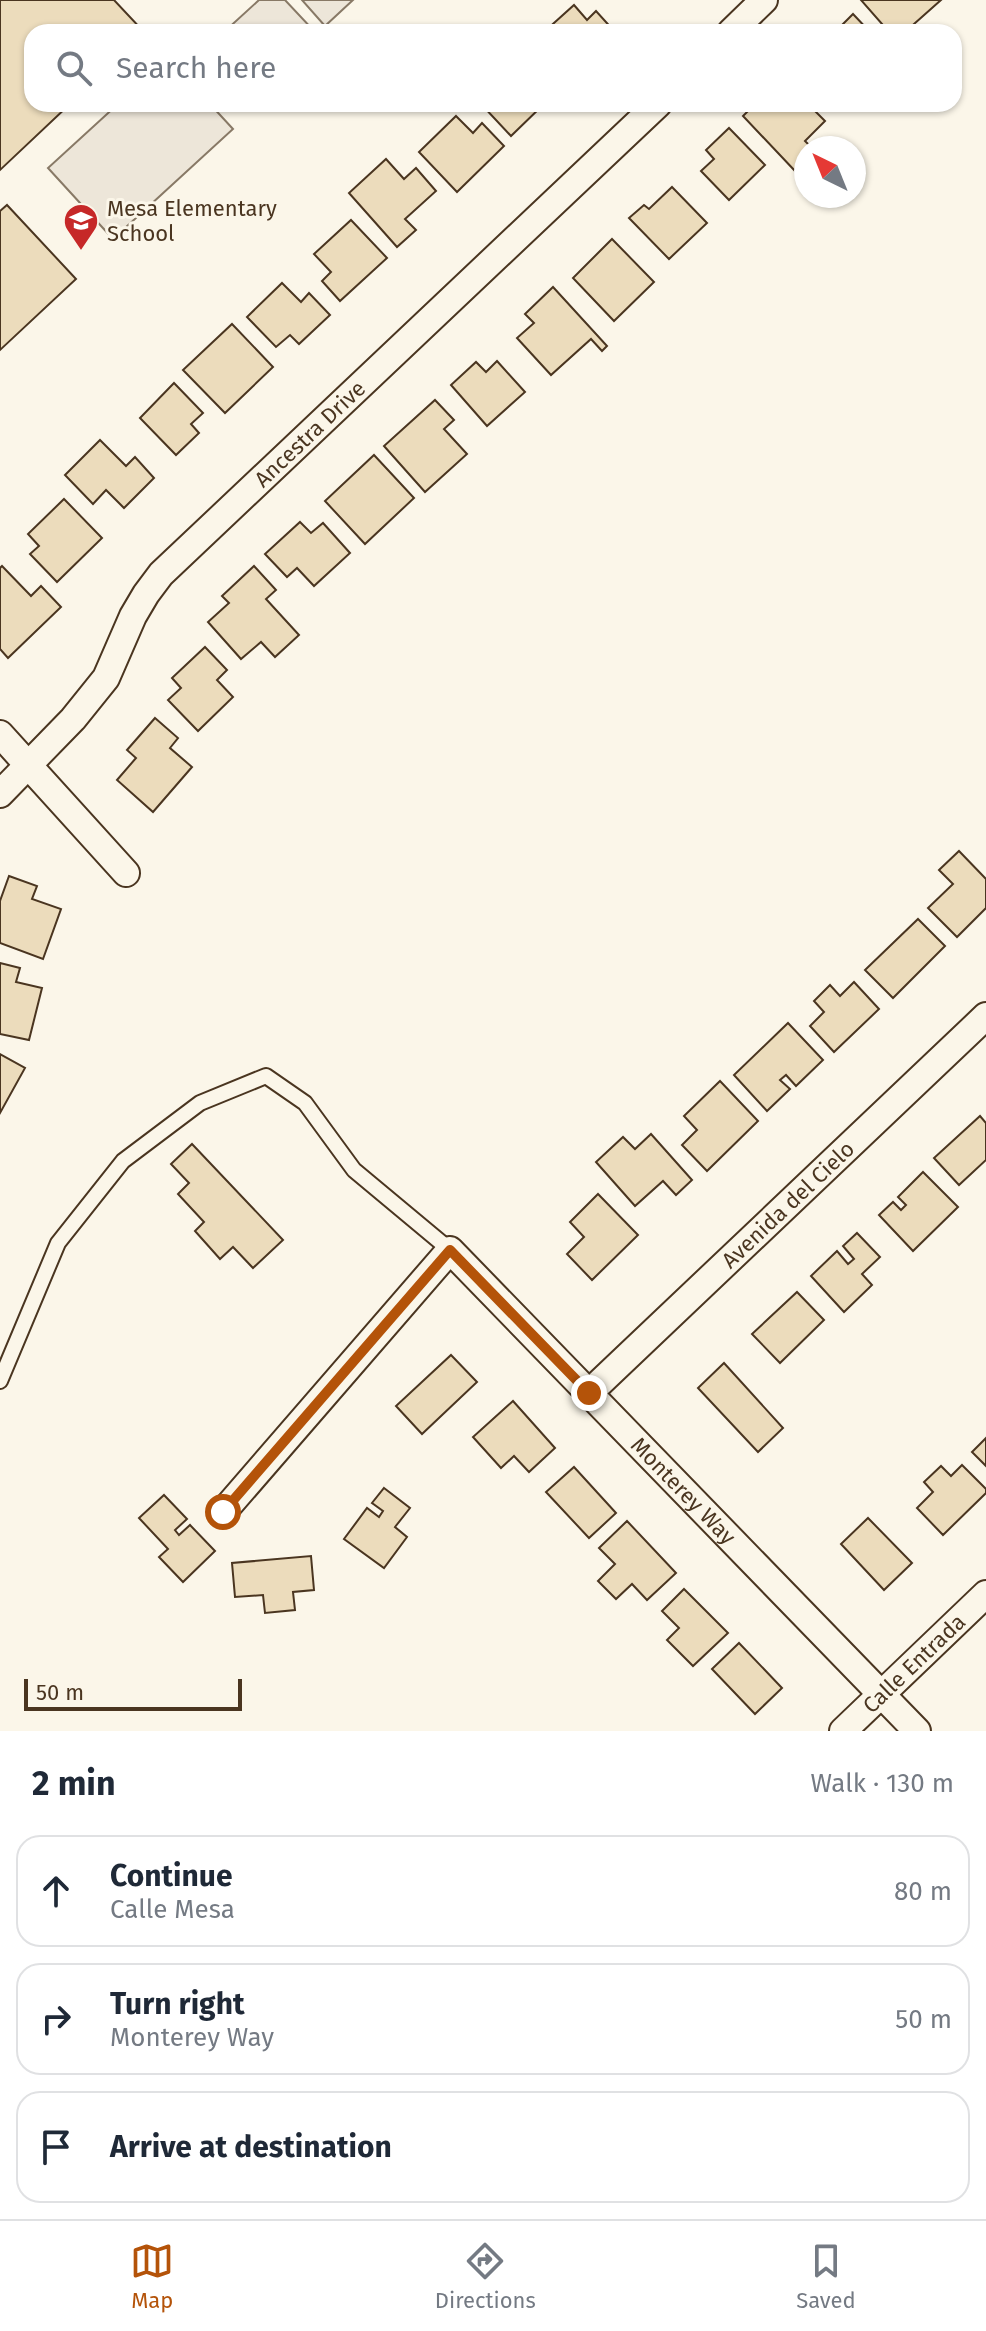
<!DOCTYPE html>
<meta charset="utf-8">
<style>
:root{--surface:#fff;--page:#f6f6f7;--text:#1f2937;--muted:#747a83;--line:#e0e1e3;--accent:#b45309}
body{margin:0;font-family:"Fira Sans",sans-serif;background:var(--page);color:var(--text)}
.compass{position:absolute;left:794px;top:136px;width:72px;height:72px;border-radius:50%;background:var(--surface);box-shadow:0 2px 6px #0004;rotate:317deg}
.scale{position:absolute;left:24px;bottom:20px;width:218px;box-sizing:border-box;padding-left:8px;border:4px solid #4a3520;border-top:0;font-size:22px;line-height:28px;white-space:nowrap;color:#4a3520;-webkit-text-stroke:6px #fbf6e9;paint-order:stroke}
.stop{position:absolute;width:24px;height:24px;margin:-18px;border:6px solid #b45309;border-radius:50%;background:#fff}
.stop.end{background:#b45309;border-color:#fff;box-shadow:0 2px 8px #0008}
.list{margin:0;padding:0;list-style:none}
h2{display:flex;justify-content:space-between;align-items:center;height:104px;margin:0;padding:0 32px;font-size:34px}
h2 small{font-size:26px;font-weight:400;color:var(--muted)}
.list li{display:grid;grid-template-columns:52px 1fr auto;gap:24px;align-items:center;box-sizing:border-box;height:112px;margin:0 16px 16px;padding:0 16px;border:2px solid var(--line);border-radius:24px}
.list b{display:block;font-size:30px;white-space:nowrap}
.list p{margin:0;font-size:26px;white-space:nowrap;color:var(--muted)}
.list em{font-size:26px;font-style:normal;color:var(--muted)}
.icon{flex:none;width:44px;height:44px;fill:none;stroke:currentColor;stroke-width:2;stroke-linecap:round;stroke-linejoin:round}
.map{position:relative;flex:none;width:986px;height:1731px;overflow:hidden}
.search{position:absolute;background:var(--surface);box-shadow:0 2px 6px #0004;left:24px;right:24px;top:24px;height:88px;display:flex;align-items:center;gap:20px;box-sizing:border-box;padding:0 28px;border-radius:24px;color:var(--muted);font-size:30px}
.sheet{height:488px;background:var(--surface)}
nav{display:flex;justify-content:space-around;align-items:center;box-sizing:border-box;height:112px;border-top:2px solid var(--line);background:var(--surface);font-size:22px;color:var(--muted)}
nav a{display:grid;justify-items:center;gap:4px}
nav .on{color:var(--accent)}
.map>svg:first-child{display:block}
.green{fill:#ede6d9;stroke:#887966;stroke-width:2}
.building{fill:#ecdcbc;stroke:#4a3520;stroke-width:2}
.lines{fill:none;stroke-linecap:round;stroke-linejoin:round}
.lane-casing{stroke:#4a3520;stroke-width:18}
.street-casing{stroke:#4a3520;stroke-width:30}
.lane{stroke:#fbf6e9;stroke-width:14}
.street{stroke:#fbf6e9;stroke-width:26}
.route{stroke:#b45309;stroke-width:10}
.labels{text-anchor:middle;stroke-width:6;stroke-linejoin:round;paint-order:stroke}
.poi-label{font-size:22px;fill:#4a3520;stroke:#fbf6e9;text-anchor:start}
.street-label{font-size:22px;fill:#4a3520;stroke:#fbf6e9}
</style>
<div class="map">
<svg width="986" height="1731" viewBox="0 0 986 1731">
<rect width="100%" height="100%" fill="#fbf6e9"/>
<g class="green">
<polygon points="259,0 285,0 315,32 224,32"/>
<polygon points="302,0 353,0 325,26"/>
<polygon points="118,104 210,104 233,129 113,239 48,168"/>
</g>
<g class="building">
<polygon points="0,0 114,0 144,32 32,32 32,104 70,104 0,170"/>
<polygon points="861,0 941,0 905,32 889,32"/>
<polygon points="574,5 587,20 596,11 615,32 544,32"/>
<polygon points="853,14 870,32 835,32"/>
<polygon points="481,104 544,104 511,136"/>
<polygon points="755,104 808,104 825,121 805,141 812,148 806,148 806,163 796,172 743,116"/>
<polygon points="456,116 473,133 482,123 504,146 457,192 419,152"/>
<polygon points="729,128 765,165 729,200 701,171 714,159 706,150"/>
<polygon points="386,159 404,179 416,168 436,191 405,219 416,230 397,247 349,193"/>
<polygon points="672,187 707,223 669,259 629,218 644,205 649,209"/>
<polygon points="7,205 76,279 0,350 0,211"/>
<polygon points="351,220 387,258 340,301 322,281 331,272 314,254"/>
<polygon points="612,239 654,282 614,321 573,278"/>
<polygon points="282,283 301,302 309,293 330,315 299,344 290,335 276,347 247,317"/>
<polygon points="553,287 607,346 602,351 591,339 551,375 517,338 534,323 525,314"/>
<polygon points="232,324 273,367 225,413 183,370"/>
<polygon points="497,361 525,392 487,426 451,385 476,362 486,372"/>
<polygon points="174,383 203,413 191,424 199,433 176,455 140,418"/>
<polygon points="435,400 454,420 444,429 467,454 425,492 384,446"/>
<polygon points="100,440 126,466 135,457 154,478 124,508 106,490 93,504 65,475"/>
<polygon points="374,455 414,498 365,544 325,501"/>
<polygon points="64,499 102,538 57,582 30,554 39,546 28,534"/>
<polygon points="300,522 311,533 323,523 350,553 314,586 297,568 287,577 265,554"/>
<polygon points="2,566 31,596 41,586 61,607 8,658 0,649 0,568"/>
<polygon points="254,566 276,590 266,599 299,635 275,657 261,642 241,659 208,622 229,603 222,596"/>
<polygon points="205,647 227,670 217,680 233,697 198,731 168,700 181,688 172,678"/>
<polygon points="155,718 178,738 170,748 192,767 153,812 117,780 136,758 127,750"/>
<polygon points="959,851 986,879 986,908 957,937 928,908 953,884 939,870"/>
<polygon points="9,876 37,886 32,899 61,909 43,959 0,943 0,901"/>
<polygon points="918,919 945,946 893,998 865,970"/>
<polygon points="0,963 20,968 16,982 42,988 29,1040 0,1034"/>
<polygon points="854,982 879,1009 834,1052 810,1026 824,1012 814,1001 830,985 840,996"/>
<polygon points="788,1023 823,1060 796,1086 786,1075 780,1080 790,1089 767,1111 734,1075"/>
<polygon points="0,1054 25,1068 0,1113"/>
<polygon points="720,1081 758,1121 707,1171 682,1145 697,1130 684,1116"/>
<polygon points="980,1116 986,1123 986,1160 959,1185 934,1158"/>
<polygon points="651,1134 692,1180 676,1195 663,1181 635,1206 596,1162 623,1137 635,1149"/>
<polygon points="192,1144 283,1240 253,1268 233,1247 220,1259 195,1231 204,1222 178,1194 189,1183 171,1164"/>
<polygon points="923,1172 958,1207 913,1251 879,1215 893,1202 901,1210 906,1205 898,1197"/>
<polygon points="598,1194 638,1235 592,1280 567,1254 584,1237 570,1222"/>
<polygon points="857,1233 880,1257 862,1274 872,1285 844,1312 811,1276 837,1251 848,1264 854,1259 843,1246"/>
<polygon points="797,1292 824,1320 780,1363 752,1334"/>
<polygon points="451,1355 477,1382 422,1434 396,1406"/>
<polygon points="724,1363 783,1428 758,1452 698,1388"/>
<polygon points="513,1401 555,1448 529,1472 514,1456 501,1468 473,1437"/>
<polygon points="986,1438 986,1466 972,1452"/>
<polygon points="962,1465 986,1489 986,1493 943,1535 917,1508 933,1492 924,1482 941,1466 951,1476"/>
<polygon points="574,1467 616,1513 589,1538 546,1492"/>
<polygon points="384,1488 410,1508 395,1527 407,1537 384,1568 344,1539 367,1508 379,1517 383,1511 372,1503"/>
<polygon points="164,1495 187,1519 175,1530 179,1535 190,1525 215,1551 183,1582 159,1557 168,1549 139,1518"/>
<polygon points="868,1518 912,1563 884,1590 841,1544"/>
<polygon points="627,1521 676,1573 647,1600 632,1584 616,1599 598,1581 615,1564 599,1548"/>
<polygon points="311,1556 314,1590 293,1592 295,1610 265,1613 263,1595 235,1597 232,1563"/>
<polygon points="684,1589 728,1633 693,1666 667,1640 679,1628 662,1611"/>
<polygon points="739,1643 782,1688 755,1714 712,1669"/>
</g>
<g class="lines">
<defs>
<polyline id="lane" points="0,1381 58,1243 123,1161 200,1103 266,1076 305,1103 354,1170 450,1250"/>
<g id="street">
<polyline points="731,32 764,0"/>
<polyline points="0,734 126,873"/>
<path id="s1" d="M0 794 73 719 106 678 133 616 146 594 161 574 658 104"/>
<path id="s2" d="M589 1393 986 1016"/>
<path id="s3" d="M223 1512 450 1250 917 1731"/>
<path id="s4" d="M843 1731 986 1594"/>
</g>
</defs>
<use href="#lane" class="lane-casing"/>
<use href="#street" class="street-casing"/>
<use href="#lane" class="lane"/>
<use href="#street" class="street"/>
</g>
<g class="lines">
<polyline class="route" points="223,1512 450,1250 589,1393"/>
</g>
<defs>
<symbol id="school-pin" viewBox="-11 -11 22 30"><path d="M0 17L-7.5 6A9.5 9.5 0 1 1 7.5 6Z" fill="#c62828" stroke="#fbf6e9"/><path d="M0-5L7-2L0 1L-7-2ZM-4 1L0 2.5L4 1V4Q0 6-4 4Z" fill="#fff"/></symbol>
</defs>
<g fill-rule="evenodd">
<use href="#school-pin" x="61" y="201" width="40" height="54"/>
</g>
<g class="labels">
<g class="poi-label">
<text x="107" y="216">Mesa Elementary<tspan x="107" dy="25">School</tspan></text>
</g>
<g class="street-label">
<text dy="8" stroke="none"><textPath href="#s1" startOffset="480">Ancestra Drive</textPath></text>
<text dy="8" stroke="none"><textPath href="#s2" startOffset="274">Avenida del Cielo</textPath></text>
<text dy="8" stroke="none"><textPath href="#s3" startOffset="682">Monterey Way</textPath></text>
<text dy="8" stroke="none"><textPath href="#s4" startOffset="98">Calle Entrada</textPath></text>
</g>
</g>
</svg>
<svg class="compass" viewBox="-18 -18 36 36"><path d="M0-13l5 13h-10z" fill="#e53935"/><path d="M0 13l5-13h-10z" fill="#747a83"/></svg>
<div class="scale">50 m</div>
<div class="stop" style="left:223px;top:1512px"></div>
<div class="stop end" style="left:589px;top:1393px"></div>
<div class="search"><svg class="icon" aria-label="search" viewBox="0 0 24 24"><circle cx="10" cy="10" r="6"/><path d="M15 15l6 6"/></svg>Search here</div>
</div>
<section class="sheet">
<h2>2 min<small>Walk · 130 m</small></h2>
<ul class="list">
<li><svg class="icon" aria-label="ahead" viewBox="0 0 24 24"><path d="M12 20V5M6 11l6-6 6 6"/></svg><div><b>Continue</b><p>Calle Mesa</p></div><em>80 m</em></li>
<li><svg class="icon" aria-label="right" viewBox="0 0 24 24"><path d="M7 20v-9h11M14 6l5 5-5 5"/></svg><div><b>Turn right</b><p>Monterey Way</p></div><em>50 m</em></li>
<li><svg class="icon" aria-label="arrive" viewBox="0 0 24 24"><path d="M6 21V4h12l-3 4 3 4H6"/></svg><div><b>Arrive at destination</b></div></li>
</ul>
</section>
<nav>
<a class="on"><svg class="icon" aria-label="map" viewBox="0 0 24 24"><path d="M3 6l6-2 6 2 6-2v14l-6 2-6-2-6 2zM9 4v14M15 6v14"/></svg>Map</a>
<a><svg class="icon" aria-label="directions" viewBox="0 0 24 24"><path d="M12 3l9 9-9 9-9-9zM9 14v-3h6M13 9l2 2-2 2"/></svg>Directions</a>
<a><svg class="icon" aria-label="saved" viewBox="0 0 24 24"><path d="M7 4h10v16l-5-4-5 4z"/></svg>Saved</a>
</nav>
